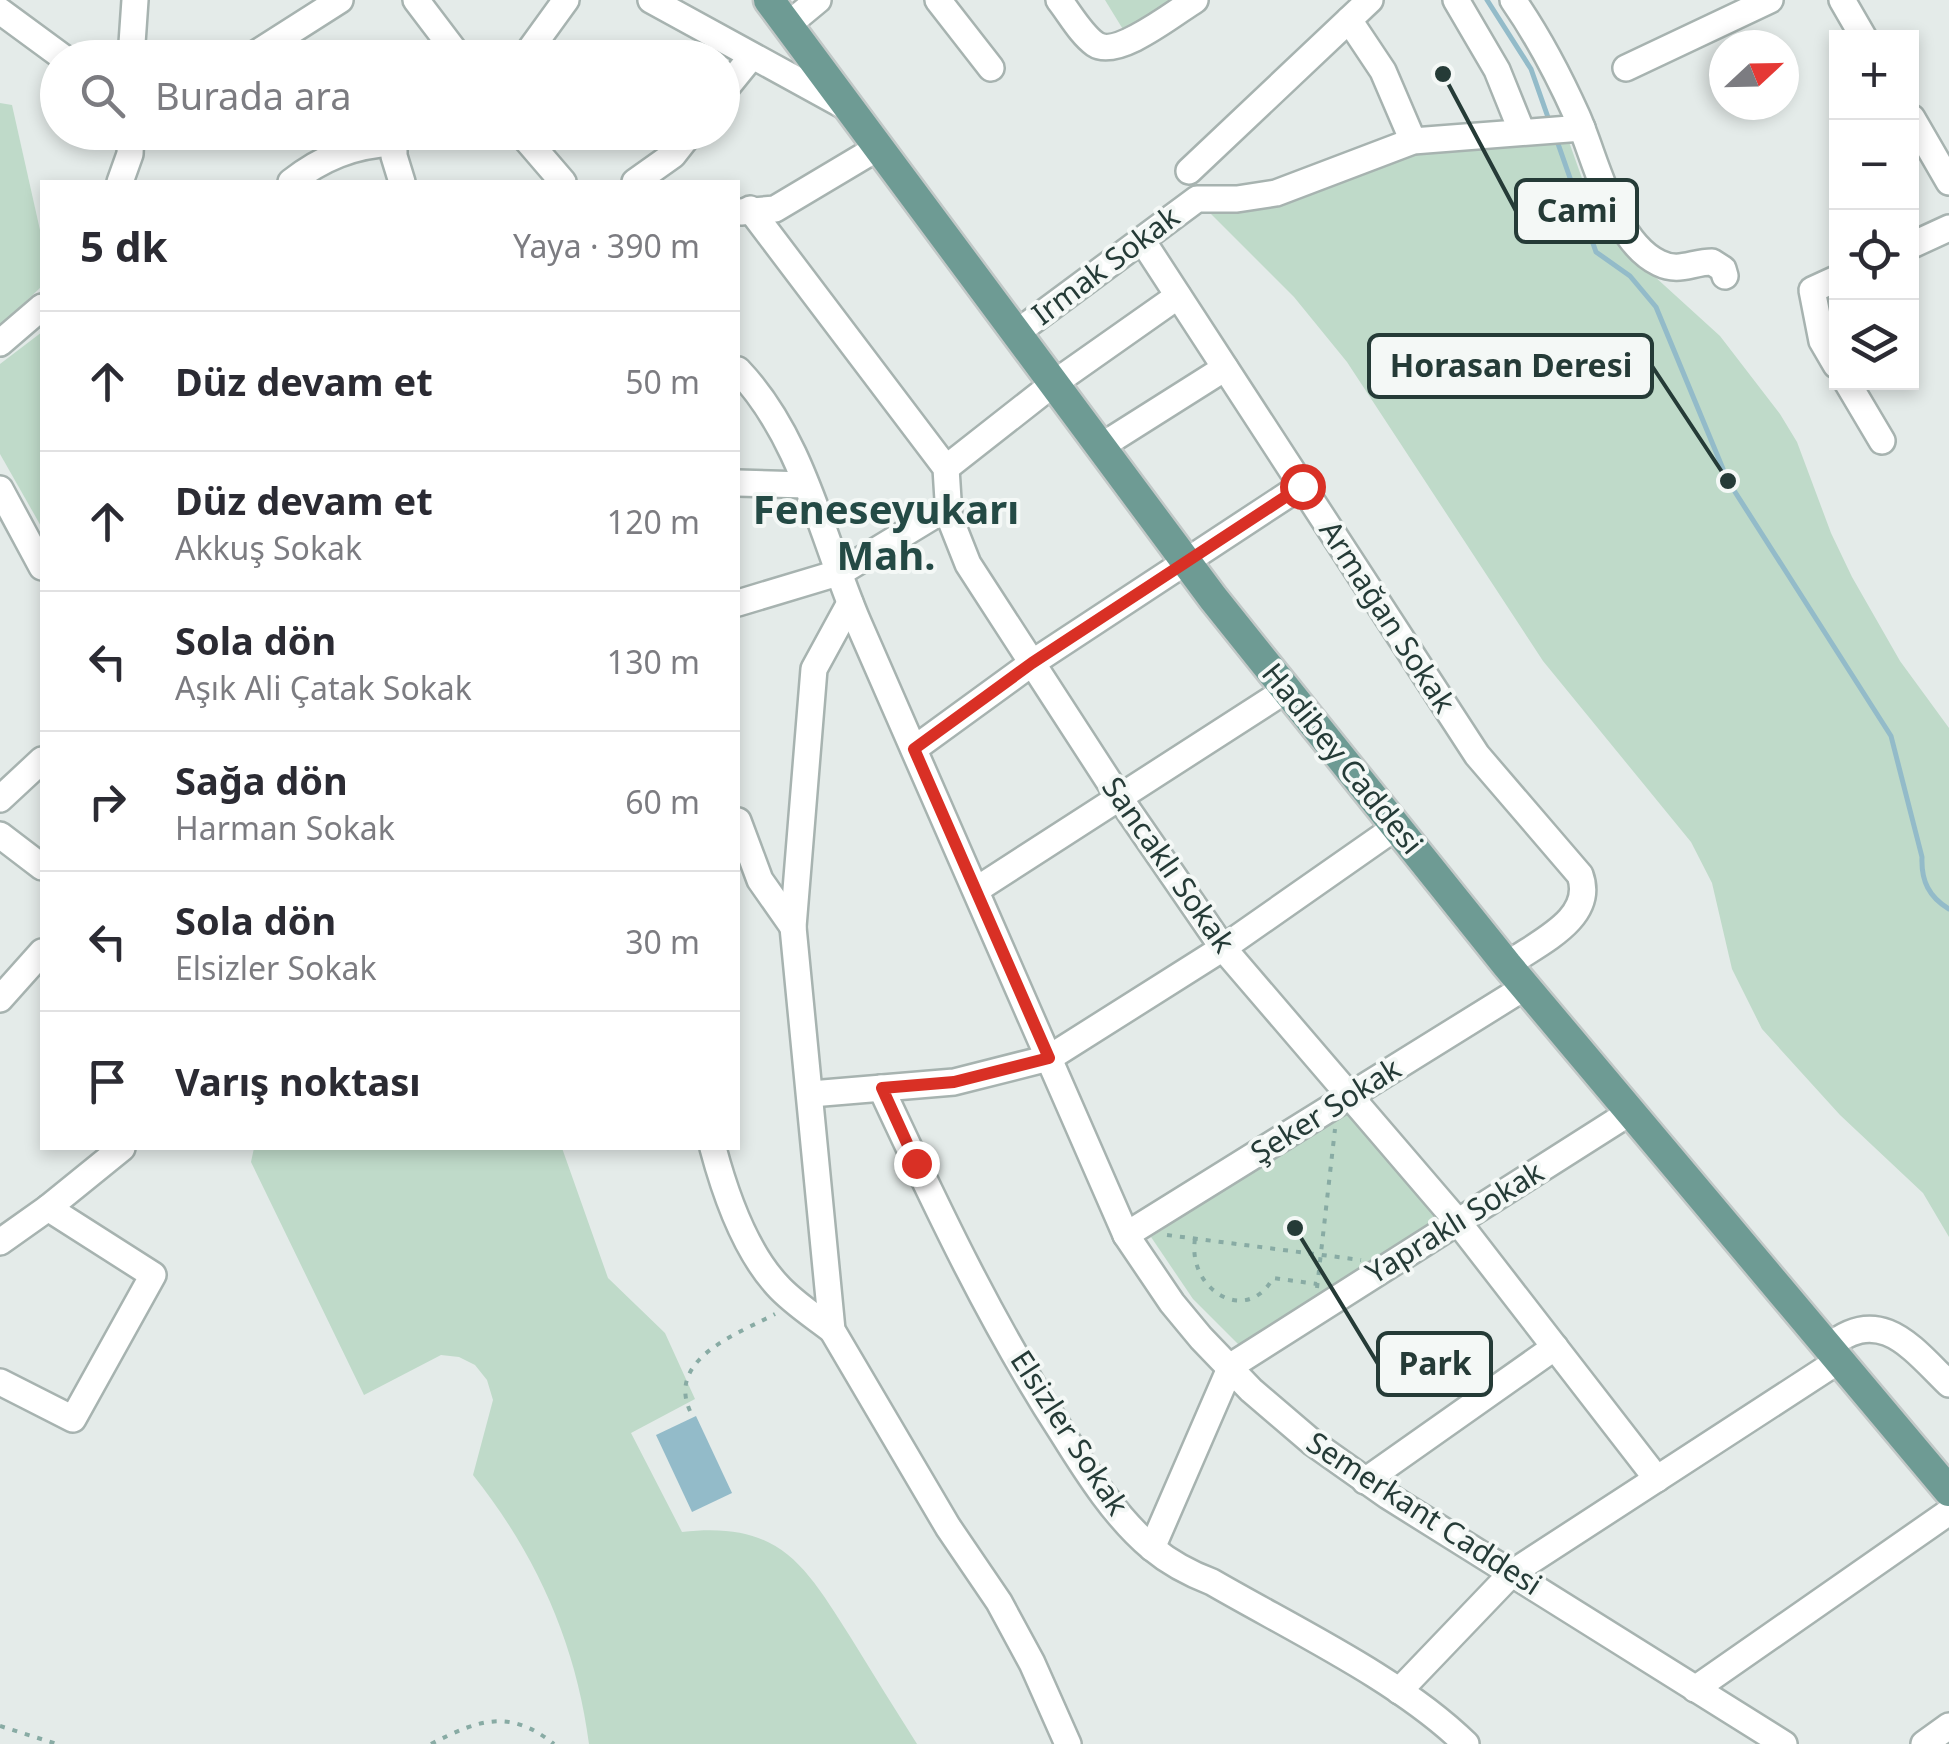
<!DOCTYPE html>
<html lang="tr">
<meta charset="utf-8">
<style>
:root{--surface:#fff;--page:#f7f7f7;--text:#2b2b33;--muted:#7c7c81;--line:#e1e1e2}
body{margin:0;font-family:"Noto Sans",sans-serif;background:var(--page);color:var(--text)}
.controls{position:absolute;right:30px;top:30px;display:grid;overflow:hidden;border-radius:0px;box-shadow:0 5px 15px #0003}
.controls button{width:90px;height:90px;display:grid;place-items:center;padding:0;border:0;border-bottom:2px solid var(--line);background:var(--surface);color:var(--text);font:50px sans-serif}
.compass{position:absolute;left:1709px;top:30px;width:90px;height:90px;border-radius:50%;background:var(--surface);box-shadow:0 5px 15px #0003;rotate:68deg}
.stop{position:absolute;width:30px;height:30px;margin:-22px;border:8px solid #d93025;border-radius:50%;background:#fff}
.stop.end{background:#d93025;border-color:#fff;box-shadow:0 2px 10px #0008}
.list{margin:0;padding:0;list-style:none}
h2{display:flex;justify-content:space-between;align-items:center;height:130px;margin:0;padding:0 40px;font-size:42px}
h2 small{font-size:32px;font-weight:400;color:var(--muted)}
.list li{display:grid;grid-template-columns:65px 1fr auto;gap:30px;align-items:center;box-sizing:border-box;height:140px;padding:0 40px;border-top:2px solid var(--line)}
.list b{display:block;font-size:38px;white-space:nowrap}
.list p{margin:0;font-size:32px;white-space:nowrap;color:var(--muted)}
.list em{font-size:32px;font-style:normal;color:var(--muted)}
.icon{flex:none;width:55px;height:55px;fill:none;stroke:currentColor;stroke-width:2;stroke-linecap:round;stroke-linejoin:round}
.map{position:relative;flex:none;width:1949px;height:1744px;overflow:hidden}
.search{position:absolute;background:var(--surface);box-shadow:0 5px 15px #0003;left:40px;top:40px;width:700px;height:110px;display:flex;align-items:center;gap:25px;box-sizing:border-box;padding:0 35px;border-radius:55px;color:var(--muted);font-size:38px}
.panel{position:absolute;background:var(--surface);box-shadow:0 5px 15px #0003;left:40px;top:180px;width:700px;height:970px;border-radius:0px}
.map>svg:first-child{display:block}
.green{fill:#bfdac9}
.water{fill:#93bbc9}
.lines{fill:none;stroke-linecap:round;stroke-linejoin:round}
.stream{stroke:#93bbc9;stroke-width:5}
.minor-casing{stroke:#a7b3b0;stroke-width:30}
.major-casing{stroke:#c2c8c7;stroke-width:35}
.path{stroke:#88aba4;stroke-width:4;stroke-dasharray:5 8;stroke-linecap:butt}
.minor{stroke:#fff;stroke-width:25}
.major{stroke:#6e9b94;stroke-width:30}
.route{stroke:#d93025;stroke-width:12}
.labels{text-anchor:middle;stroke-width:8;stroke-linejoin:round;paint-order:stroke}
.street-label{font-size:30px;fill:#253b37;stroke:#f4f8f6}
.district-label{font-size:40px;font-weight:bold;fill:#244a45;stroke:#f4f8f6}
.leader{fill:none;stroke:#253b37;stroke-width:4}
.callout-dot{fill:#253b37;stroke:#f4f8f6;stroke-width:4}
.callout{fill:#f4f8f6;stroke:#253b37;stroke-width:4}
.callout-label{font-size:32px;text-anchor:middle;font-weight:bold;fill:#253b37}
</style>
<div class="map">
<svg width="1949" height="1744" viewBox="0 0 1949 1744">
<rect width="100%" height="100%" fill="#e4ebe9"/>
<g class="green">
<polygon points="1105,0 1172,0 1124,31"/>
<polygon points="0,103 12,105 42,239 42,286 0,326"/>
<polygon points="1568,139 1589,198 1620,245 1720,336 1780,414 1797,442 1831,533 1852,577 1900,661 1949,728 1949,1237 1923,1193 1840,1115 1762,1029 1732,969 1712,883 1691,842 1543,661 1347,362 1294,297 1211,214 1239,210 1397,153"/>
<polygon points="42,332 42,528 0,454 0,364"/>
<polygon points="1349,1108 1440,1218 1241,1347 1193,1299 1151,1237"/>
<path d="M254 1148H562L608 1278 665 1333 695 1399 631 1433 682 1532C780 1521 804 1564 851 1638 873 1674 895 1709 917 1744H589C576 1643 536 1554 473 1475L493 1400 487 1380 475 1365 459 1357 441 1355 364 1395 251 1162Z"/>
</g>
<polygon class="water" points="696,1416 732,1493 692,1512 656,1435"/>
<g class="lines">
<g class="stream">
<polyline points="1487,0 1531,69 1550,123"/>
<path d="M1556 138 1596 252 1630 276 1656 307 1728 481 1891 736 1922 857C1921 881 1929 897 1949 909"/>
</g>
<defs>
<g id="minor">
<polyline points="416,0 460,58"/>
<polyline points="651,0 848,108"/>
<polyline points="938,0 991,68"/>
<path d="M1059 0C1070 14 1081 34 1095 44 1117 59 1174 13 1195 0"/>
<polyline points="1456,0 1497,70 1522,132"/>
<path d="M1513 0C1538 36 1559 76 1577 116 1596 159 1613 241 1659 263 1679 273 1692 262 1712 262L1723 269 1725 276"/>
<polyline points="1842,0 1864,38"/>
<polyline points="0,11 64,58"/>
<polyline points="1349,20 1383,71 1413,141"/>
<polyline points="789,24 818,0"/>
<polyline points="131,58 135,0"/>
<polyline points="249,58 340,0"/>
<polyline points="524,58 566,0"/>
<polyline points="1626,68 1770,0"/>
<polyline points="722,93 752,56"/>
<polyline points="1912,118 1949,182"/>
<polyline points="394,132 394,156 402,182"/>
<polyline points="520,132 563,182"/>
<polyline points="1189,171 1370,0"/>
<polyline points="120,182 130,154 131,132"/>
<path d="M291 182C322 158 353 145 393 143"/>
<polyline points="635,182 673,155 691,132"/>
<polyline points="750,209 946,468 949,516 968,564 1119,797 1223,948 1458,1222 1657,1479"/>
<polyline points="741,212 775,209 879,147"/>
<path d="M1142 240 1477 755 1580 875C1596 919 1537 943 1507 965"/>
<polyline points="1912,245 1949,228"/>
<polyline points="1836,279 1812,290 1822,341 1836,365"/>
<polyline points="1015,334 1197,199 1237,199 1276,193 1413,141 1582,128"/>
<polyline points="0,343 42,307"/>
<path d="M738 370C803 438 822 538 858 622 947 826 1037 1030 1126 1235L1172 1303 1201 1338 1251 1390 1313 1443 1388 1496 1784 1744"/>
<polyline points="1847,382 1882,441"/>
<polyline points="1100,447 1225,368"/>
<polyline points="946,468 1053,384 1178,296"/>
<polyline points="738,483 806,485"/>
<polyline points="0,489 42,567"/>
<polyline points="738,603 841,572 948,507"/>
<polyline points="850,603 814,669 793,927 832,1330 948,1527 999,1602 1032,1663 1068,1744"/>
<polyline points="914,749 1032,663 1301,486"/>
<polyline points="0,799 42,760"/>
<polyline points="738,821 760,880 793,927"/>
<polyline points="0,835 42,867"/>
<polyline points="976,890 1286,690"/>
<polyline points="0,999 42,952"/>
<path d="M881 1088C936 1206 992 1325 1063 1434 1088 1474 1116 1518 1152 1548 1170 1563 1191 1574 1212 1582 1293 1629 1401 1680 1466 1744"/>
<polyline points="811,1094 954,1082 1049,1058 1223,948 1396,827"/>
<path d="M713 1148C725 1193 744 1249 777 1285 792 1302 814 1316 832 1330"/>
<polyline points="1126,1235 1525,987"/>
<polyline points="0,1242 48,1208 122,1148"/>
<path d="M1827 1348C1880 1303 1912 1348 1949 1384"/>
<polyline points="0,1382 73,1419 153,1275 48,1208"/>
<polyline points="1365,1481 1555,1347"/>
<polyline points="1152,1548 1231,1366 1629,1113"/>
<polyline points="1695,1689 1949,1512"/>
<polyline points="1399,1691 1512,1573 1838,1361"/>
<polyline points="1924,1744 1949,1726"/>
</g>
<polyline id="major" points="769,0 1213,598 1507,965 1949,1491"/>
</defs>
<use href="#minor" class="minor-casing"/>
<use href="#major" class="major-casing"/>
<g class="path">
<polyline points="1167,1235 1361,1260"/>
<path d="M1195 1239C1187 1290 1247 1326 1273 1278L1317 1284"/>
<polyline points="1317,1288 1335,1129"/>
<path d="M690 1411C666 1358 740 1333 775 1314"/>
<polyline points="0,1726 57,1744"/>
<path d="M431 1744C478 1720 509 1708 554 1744"/>
</g>
<use href="#minor" class="minor"/>
<use href="#major" class="major"/>
</g>
<g class="lines">
<polyline class="route" points="916,1163 882,1088 954,1082 1049,1058 914,749 1032,663 1302,486"/>
</g>
<g class="labels">
<g class="street-label">
<text transform="translate(1106 266) rotate(-37)" y="10">Irmak Sokak</text>
<text transform="translate(1387 617) rotate(57)" y="10">Armağan Sokak</text>
<text transform="translate(1342 759) rotate(51)" y="10">Hadibey Caddesi</text>
<text transform="translate(1168 865) rotate(55)" y="10">Sancaklı Sokak</text>
<text transform="translate(1326 1111) rotate(-32)" y="10">Şeker Sokak</text>
<text transform="translate(1455 1223) rotate(-32)" y="10">Yapraklı Sokak</text>
<text transform="translate(1069 1433) rotate(57)" y="10">Elsizler Sokak</text>
<text transform="translate(1424 1514) rotate(33)" y="10">Semerkant Caddesi</text>
</g>
<g class="district-label">
<text x="886" y="524">Feneseyukarı<tspan x="886" dy="46">Mah.</tspan></text>
</g>
</g>
<path class="leader" d="M1443 74L1516 211M1728 481L1652 366M1295 1228L1378 1364"/>
<g class="callout-dot">
<circle cx="1443" cy="74" r="10"/>
<circle cx="1728" cy="481" r="10"/>
<circle cx="1295" cy="1228" r="10"/>
</g>
<g class="callout">
<rect x="1516" y="180" width="121" height="62" rx="10"/>
<rect x="1369" y="335" width="283" height="62" rx="10"/>
<rect x="1378" y="1333" width="113" height="62" rx="10"/>
</g>
<g class="callout-label">
<text x="1577" y="222">Cami</text>
<text x="1511" y="377">Horasan Deresi</text>
<text x="1435" y="1375">Park</text>
</g>
</svg>
<div class="controls">
<button>+</button>
<button>−</button>
<button><svg class="icon" aria-label="locate" viewBox="0 0 24 24"><circle cx="12" cy="12" r="6"/><path d="M12 2v4M12 18v4M2 12h4M18 12h4"/></svg></button>
<button><svg class="icon" aria-label="layers" viewBox="0 0 24 24"><path d="M12 4l9 5-9 5-9-5zM3 14l9 5 9-5"/></svg></button>
</div>
<svg class="compass" viewBox="-18 -18 36 36"><path d="M0-13l5 13h-10z" fill="#e53935"/><path d="M0 13l5-13h-10z" fill="#7c7c81"/></svg>
<div class="stop" style="left:1302px;top:486px"></div>
<div class="stop end" style="left:916px;top:1163px"></div>
<div class="search"><svg class="icon" aria-label="search" viewBox="0 0 24 24"><circle cx="10" cy="10" r="6"/><path d="M15 15l6 6"/></svg>Burada ara</div>
<section class="panel">
<h2>5 dk<small>Yaya · 390 m</small></h2>
<ul class="list">
<li><svg class="icon" aria-label="ahead" viewBox="0 0 24 24"><path d="M12 20V5M6 11l6-6 6 6"/></svg><div><b>Düz devam et</b></div><em>50 m</em></li>
<li><svg class="icon" aria-label="ahead" viewBox="0 0 24 24"><path d="M12 20V5M6 11l6-6 6 6"/></svg><div><b>Düz devam et</b><p>Akkuş Sokak</p></div><em>120 m</em></li>
<li><svg class="icon" aria-label="left" viewBox="0 0 24 24"><path d="M17 20v-9H6M10 6l-5 5 5 5"/></svg><div><b>Sola dön</b><p>Aşık Ali Çatak Sokak</p></div><em>130 m</em></li>
<li><svg class="icon" aria-label="right" viewBox="0 0 24 24"><path d="M7 20v-9h11M14 6l5 5-5 5"/></svg><div><b>Sağa dön</b><p>Harman Sokak</p></div><em>60 m</em></li>
<li><svg class="icon" aria-label="left" viewBox="0 0 24 24"><path d="M17 20v-9H6M10 6l-5 5 5 5"/></svg><div><b>Sola dön</b><p>Elsizler Sokak</p></div><em>30 m</em></li>
<li><svg class="icon" aria-label="arrive" viewBox="0 0 24 24"><path d="M6 21V4h12l-3 4 3 4H6"/></svg><div><b>Varış noktası</b></div></li>
</ul>
</section>
</div>
